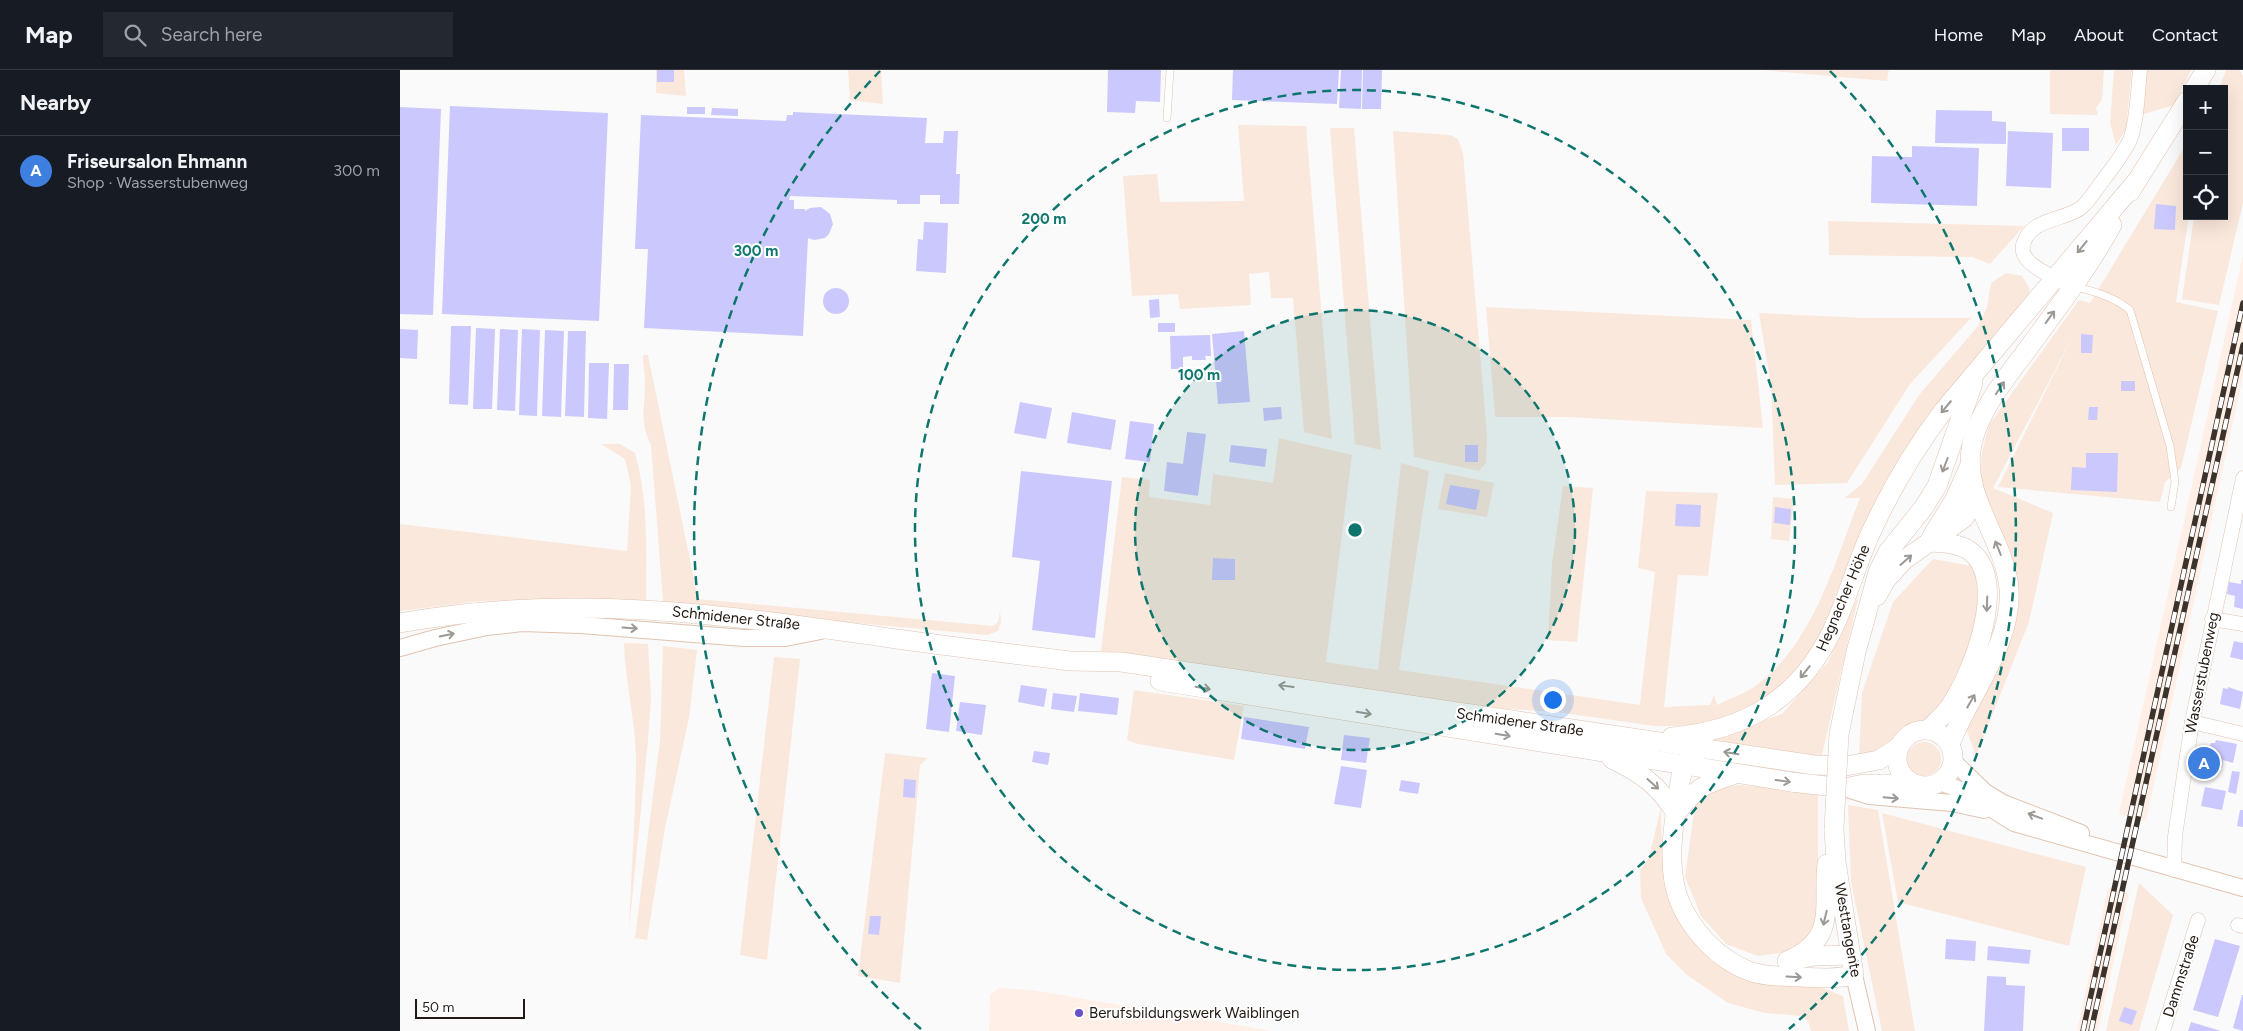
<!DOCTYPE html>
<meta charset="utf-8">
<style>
:root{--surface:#171b24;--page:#242831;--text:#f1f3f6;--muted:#9ea1a6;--line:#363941;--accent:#b3aae3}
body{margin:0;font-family:Figtree,sans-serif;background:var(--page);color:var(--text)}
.controls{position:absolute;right:15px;top:15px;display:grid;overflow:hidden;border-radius:0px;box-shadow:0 5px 20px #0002}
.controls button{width:45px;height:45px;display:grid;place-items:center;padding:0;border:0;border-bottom:1px solid var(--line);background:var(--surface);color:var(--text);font:25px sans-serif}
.scale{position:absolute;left:15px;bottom:12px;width:110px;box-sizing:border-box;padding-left:5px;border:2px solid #231912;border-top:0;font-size:14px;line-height:18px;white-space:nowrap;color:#231912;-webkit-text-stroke:4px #fff;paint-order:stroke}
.you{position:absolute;left:1152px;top:629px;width:18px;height:18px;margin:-12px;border:4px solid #fff;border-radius:50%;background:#1a73e8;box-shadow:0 0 0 8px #1a73e833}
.badge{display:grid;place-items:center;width:32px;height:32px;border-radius:50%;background:var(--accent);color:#fff;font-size:16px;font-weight:700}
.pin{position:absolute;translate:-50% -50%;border:2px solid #fff;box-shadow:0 1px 5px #0006}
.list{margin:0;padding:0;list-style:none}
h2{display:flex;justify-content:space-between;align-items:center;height:65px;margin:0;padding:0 20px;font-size:21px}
h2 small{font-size:16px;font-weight:400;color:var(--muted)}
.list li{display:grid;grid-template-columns:32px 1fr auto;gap:15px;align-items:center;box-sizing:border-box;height:70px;padding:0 20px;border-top:1px solid var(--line)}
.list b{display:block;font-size:19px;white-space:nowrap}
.list p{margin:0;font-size:16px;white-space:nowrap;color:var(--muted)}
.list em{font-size:16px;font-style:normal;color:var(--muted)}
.icon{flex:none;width:28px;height:28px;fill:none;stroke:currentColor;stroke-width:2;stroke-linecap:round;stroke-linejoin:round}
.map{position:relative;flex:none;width:1843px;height:961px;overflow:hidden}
header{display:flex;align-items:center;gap:30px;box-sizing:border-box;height:70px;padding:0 25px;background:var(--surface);border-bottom:1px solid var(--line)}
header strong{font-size:24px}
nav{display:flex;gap:28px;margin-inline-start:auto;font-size:18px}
.search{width:350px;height:45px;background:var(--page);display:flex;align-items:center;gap:12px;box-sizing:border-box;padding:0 18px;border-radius:0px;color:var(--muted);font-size:19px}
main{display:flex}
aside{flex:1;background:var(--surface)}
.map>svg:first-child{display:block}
.built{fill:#ffefe6}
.green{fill:#fbe8dc}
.building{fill:#cbc8fd}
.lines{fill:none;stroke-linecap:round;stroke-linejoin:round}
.service-casing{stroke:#e1c2b0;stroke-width:8}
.minor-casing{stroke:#e1c2b0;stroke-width:15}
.tertiary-casing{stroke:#e1c2b0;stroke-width:18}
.secondary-casing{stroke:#e1c2b0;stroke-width:20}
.service{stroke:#fff;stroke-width:7}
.minor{stroke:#fff;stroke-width:14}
.tertiary{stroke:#fff;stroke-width:16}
.secondary{stroke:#fff;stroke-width:19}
.rail-casing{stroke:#3c332d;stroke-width:5.5}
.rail{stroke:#fff;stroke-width:4;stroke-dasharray:11;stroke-linecap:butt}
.secondary-bridge-casing{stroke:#e1c2b0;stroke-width:20;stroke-linecap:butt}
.secondary-bridge{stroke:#fff;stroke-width:19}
.oneway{stroke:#9c9894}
.ring{fill:none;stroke:#0f766e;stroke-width:2.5;stroke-dasharray:9 6}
.poi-dot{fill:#6851cb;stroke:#fff;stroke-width:2}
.labels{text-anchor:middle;stroke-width:4;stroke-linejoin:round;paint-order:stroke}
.street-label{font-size:15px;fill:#231912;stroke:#fff}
.poi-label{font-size:15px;fill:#231912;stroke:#fff;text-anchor:start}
.centre{fill:#0f766e;stroke:#fff;stroke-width:2.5}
.ring-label{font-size:15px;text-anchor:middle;font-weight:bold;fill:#0f766e;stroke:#fff;stroke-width:4;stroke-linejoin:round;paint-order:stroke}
</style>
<header>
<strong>Map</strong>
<div class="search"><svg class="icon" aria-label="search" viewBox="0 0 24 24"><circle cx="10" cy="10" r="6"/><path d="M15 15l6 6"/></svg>Search here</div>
<nav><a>Home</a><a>Map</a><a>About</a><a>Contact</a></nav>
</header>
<main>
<aside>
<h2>Nearby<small></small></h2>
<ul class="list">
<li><span class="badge" style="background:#3f7fe0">A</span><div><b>Friseursalon Ehmann</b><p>Shop · Wasserstubenweg</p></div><em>300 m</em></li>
</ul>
</aside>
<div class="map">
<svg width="1843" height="961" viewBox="0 0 1843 961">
<rect width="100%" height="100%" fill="#fafafa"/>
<g class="built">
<polygon points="1843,185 1843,306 1746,751 1719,744"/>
<polygon points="1708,818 1729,823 1698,961 1677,961"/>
<polygon points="599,918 631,920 872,961 589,961 590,925"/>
</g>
<g class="green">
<polygon points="256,0 284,0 286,26 256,23"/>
<polygon points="448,0 481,0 483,34 450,30"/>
<polygon points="1362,0 1489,0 1487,11"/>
<polygon points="1650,0 1704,0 1702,30 1696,38 1698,45 1650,44"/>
<polygon points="1714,0 1732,0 1726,59 1716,75 1710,53"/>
<polygon points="1747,0 1791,0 1774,35 1741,45"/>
<polygon points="1826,0 1840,0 1843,6 1843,133 1819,235 1782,229 1794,146 1824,146 1824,19 1819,19"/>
<polygon points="838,55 906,56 932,369 904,362 893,228 871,228 869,202 849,204 851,235 780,239 778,224 732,226 723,106 757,104 760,132 844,131"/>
<polygon points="930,58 954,58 981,380 955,374"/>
<polygon points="993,61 1050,65 1058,69 1063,83 1087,365 1086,393 1079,401 1014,387"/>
<polygon points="1787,73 1787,146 1789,146 1776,232 1818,241 1781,398 1765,412 1760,432 1598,417 1673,266 1593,418 1653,443 1629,552 1576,686 1566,658 1611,563 1580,405 1582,382 1589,355 1679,230 1690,233"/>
<polygon points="1428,151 1624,156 1590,194 1572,187 1429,185"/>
<path d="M1606 203 1622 206 1630 219 1626 233 1541 330 1407 589 1383 614 1362 631 1326 649 1295 656H1254L1157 642 1076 637 701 581 722 407 750 410 749 427 810 435 813 404 873 413 879 368 952 385 926 592 978 600 1001 393 1029 401 999 600 1240 635 1255 502 1238 498 1246 421 1318 423 1308 506 1278 505 1264 637 1310 635 1314 625 1317 635C1331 628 1347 623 1358 614 1414 572 1435 491 1460 428H1444L1462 414 1519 325 1578 256 1587 237 1591 213Z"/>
<polygon points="1086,237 1351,250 1363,358 1167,347 1095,347"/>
<polygon points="1359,243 1464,248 1571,248 1510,314 1447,413 1375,415 1371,315"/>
<path d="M243 285H248L298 529 593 556 598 552 600 541 601 552 598 561 587 565 337 542 305 536 263 532 251 375C239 351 245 338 245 313 245 304 243 294 243 285Z"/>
<path d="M201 374H220L235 383C249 432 246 483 246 533L176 530 81 531 0 541V454L227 481 231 416 225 389Z"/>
<polygon points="1045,403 1094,413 1087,447 1038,439"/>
<polygon points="1163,416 1193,418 1177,572 1148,570 1152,494"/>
<polygon points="1373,427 1394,429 1389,471 1371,469"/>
<polygon points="1533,489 1572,496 1578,505 1580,529 1577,554 1565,591 1543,635 1528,651 1508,656 1487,677 1459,687 1462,623 1493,532"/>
<polygon points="1459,524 1421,689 1302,671 1382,644 1428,592"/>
<path d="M224 573 248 574 251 628 248 670 229 859C231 802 236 744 236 687 235 648 225 611 224 573Z"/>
<polygon points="263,576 297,580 289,648 265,758 247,870 235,868 260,670"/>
<polygon points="374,587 400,589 367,890 340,885"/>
<polygon points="734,620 844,636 834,690 738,674 727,670"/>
<circle cx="1524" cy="689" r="17"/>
<polygon points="485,683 528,688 520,695 500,913 458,906"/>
<polygon points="1340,715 1418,723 1418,847 1410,867 1388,882 1358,886 1326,874 1301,846 1285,807 1295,735 1313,719"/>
<polygon points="1448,735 1478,740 1515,961 1482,961 1451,812"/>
<polygon points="1261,737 1262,789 1271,831 1311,891 1366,914 1415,915 1443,926 1449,961 1411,961 1408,951 1401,946 1365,943 1328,933 1287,905 1266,884 1241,828 1240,800 1249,788"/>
<polygon points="1482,743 1686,797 1669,876 1498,832"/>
<polygon points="1739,813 1773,845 1739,961 1706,961"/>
</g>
<g class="building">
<rect x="257" y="0" width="17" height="12"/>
<polygon points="708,0 761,0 760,32 736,31 735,43 707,42"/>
<polygon points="833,0 939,0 937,34 832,30"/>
<polygon points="941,0 962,0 961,39 939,38"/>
<polygon points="963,0 982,0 981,39 962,39"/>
<polygon points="50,36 208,43 199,251 42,244"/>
<polygon points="0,37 41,39 33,245 0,244"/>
<rect x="287" y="37" width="18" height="7"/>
<polygon points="312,38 338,39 338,46 311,45"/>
<polygon points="1536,40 1592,41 1592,51 1606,52 1606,74 1535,73"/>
<polygon points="393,42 527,48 525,73 543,73 544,61 558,61 556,104 560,104 559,134 540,134 540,125 520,125 520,134 497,134 497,130 390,126 389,130 394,130 394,139 405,139 405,141 410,138 421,137 430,144 433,154 429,164 425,168 414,170 408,168 403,266 244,258 248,179 235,179 241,45 386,51 387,45 393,45"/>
<rect x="1662" y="58" width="27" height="23"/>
<polygon points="1608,61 1653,63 1651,118 1606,116"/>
<polygon points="1512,76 1579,78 1577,136 1471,133 1472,86 1512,87"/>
<polygon points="1756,134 1776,136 1775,160 1754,159"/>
<polygon points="524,152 548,153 546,203 516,201 518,169 523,170"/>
<circle cx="436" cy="231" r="13"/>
<polygon points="759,229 760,247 750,248 749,230"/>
<rect x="758" y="253" width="17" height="9"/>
<polygon points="51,256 71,256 68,335 49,334"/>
<polygon points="76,258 95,259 92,339 73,339"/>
<polygon points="0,259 18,260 17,289 0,288"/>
<polygon points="100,259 118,260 115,341 97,340"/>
<polygon points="122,259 140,260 137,346 119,345"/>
<polygon points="145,260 164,261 161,347 142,346"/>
<polygon points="168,261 186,261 184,347 165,346"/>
<polygon points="844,261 850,332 818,334 812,264"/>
<polygon points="1681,264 1693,265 1692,283 1681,283"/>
<polygon points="810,265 811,286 805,286 806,290 792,290 792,286 783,287 783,299 771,299 770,266"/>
<polygon points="189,293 209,293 207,349 188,348"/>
<polygon points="214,294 229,294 228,340 213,340"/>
<rect x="1721" y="311" width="14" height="10"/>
<polygon points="620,332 652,338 646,369 614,363"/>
<polygon points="881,337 882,349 864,351 863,338"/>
<polygon points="1689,337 1698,337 1697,350 1688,350"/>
<polygon points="672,342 716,350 711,380 667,373"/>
<polygon points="730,351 754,354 750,392 725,389"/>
<polygon points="787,362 806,364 798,426 764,421 767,392 783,394"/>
<polygon points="831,375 867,379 865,397 829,392"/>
<rect x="1065" y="375" width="13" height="17"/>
<polygon points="1686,383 1718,383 1717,422 1671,420 1672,397 1686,398"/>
<polygon points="621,401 712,411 695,568 632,560 640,491 612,487"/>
<polygon points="1050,415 1080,420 1076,440 1046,434"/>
<polygon points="1276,434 1301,435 1300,457 1275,456"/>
<polygon points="1375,437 1391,439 1390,455 1374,453"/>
<polygon points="813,488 835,489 835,510 812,510"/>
<polygon points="1841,510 1843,510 1843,539 1834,537 1835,526 1827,524 1829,512 1841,514"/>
<polygon points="1834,571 1843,573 1843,590 1830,587"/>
<polygon points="532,603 555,606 549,662 526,659"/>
<polygon points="621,615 647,619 644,637 618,632"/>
<polygon points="1828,617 1843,622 1840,639 1820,634 1823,618 1828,619"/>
<polygon points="653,623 677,626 674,642 651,639"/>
<polygon points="680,623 719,628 717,645 678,641"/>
<polygon points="560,632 586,635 582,665 556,661"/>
<polygon points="844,647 909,657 905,679 841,669"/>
<polygon points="944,665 970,668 966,693 941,690"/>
<polygon points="1816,670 1837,674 1833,693 1823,690 1822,698 1812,696 1809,709 1798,706 1803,679 1809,680 1811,673 1815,673"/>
<polygon points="634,681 650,683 648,695 632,692"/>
<polygon points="941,696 967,700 961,738 934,734"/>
<polygon points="1832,701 1840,702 1836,724 1828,722"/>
<polygon points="504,709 516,710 515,728 503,727"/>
<polygon points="1001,710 1020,713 1018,724 999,721"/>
<polygon points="1805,717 1826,721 1822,740 1801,736"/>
<polygon points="1840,740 1843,740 1843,757 1837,756"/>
<polygon points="470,846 481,846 479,865 468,864"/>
<polygon points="1546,869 1576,871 1575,891 1545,889"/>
<polygon points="1815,869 1840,876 1818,947 1793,940"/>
<polygon points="1588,876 1631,880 1629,894 1587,890"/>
<polygon points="1587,906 1606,907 1606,915 1625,916 1623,961 1584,961"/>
<polygon points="1842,925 1843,925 1843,961 1833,958"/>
<polygon points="1724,937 1737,941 1732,955 1719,951"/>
<polygon points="1791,952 1821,961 1788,961"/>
</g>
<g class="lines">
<defs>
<g id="service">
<polyline points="767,48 770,0"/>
<path d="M1675 217C1695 221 1714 227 1730 240L1770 376 1775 411 1771 437"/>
</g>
<g id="minor">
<path d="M1662 212C1650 204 1619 194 1623 175 1630 147 1666 151 1682 137 1689 131 1695 121 1701 113 1711 100 1721 87 1729 72 1737 56 1738 19 1740 0"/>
<polyline points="1812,549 1843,554"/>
<polyline points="1792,652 1843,664"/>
<polyline points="1774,800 1775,766 1792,652 1843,408"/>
<polyline points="1838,855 1843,856"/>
<polyline points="1763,961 1798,850"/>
</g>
<g id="tertiary">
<polyline points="0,578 35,568 87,557 122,553 181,555 344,568 385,568 421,561"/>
<polyline points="1553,691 1585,722 1603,733 1681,763"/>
<polyline points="1540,712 1563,721 1614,753 1843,818"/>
<polyline points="1444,718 1469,726 1552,733 1584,740"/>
<polyline points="1454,905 1467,961"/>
</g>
<g id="secondary">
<polyline points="1794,19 1806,0"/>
<polyline points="1730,122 1787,31"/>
<polyline points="1532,466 1554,431 1570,395"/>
<polyline points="1477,526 1485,511 1504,490 1564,448 1576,428"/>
<path d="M0 553C169 522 329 545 497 569 555 577 612 584 670 591L721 592 1414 695 1446 696 1479 690 1500 676"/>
<polyline points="760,611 1391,712 1444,718 1464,714 1515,714"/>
<path d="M1528 660C1536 652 1545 644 1551 635 1573 602 1609 510 1570 481 1559 473 1542 473 1529 472"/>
<circle cx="1525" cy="688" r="28"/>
<polyline points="1439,664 1456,582 1478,502 1488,482 1524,437 1537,416 1573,313"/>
<path d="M1272 667C1347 660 1400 628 1433 559 1448 527 1457 492 1472 460 1492 417 1515 378 1544 340L1735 113"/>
<path d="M1550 674C1569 624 1613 574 1609 518 1604 467 1561 427 1572 374 1580 339 1606 308 1627 280 1656 240 1688 199 1712 155"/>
<path d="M1295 688 1286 695 1281 706C1276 740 1268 778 1274 812 1281 850 1313 887 1349 901 1365 907 1384 906 1401 907 1419 908 1437 909 1454 905L1436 792 1434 759"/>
<path d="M1212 689C1241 703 1258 715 1276 743"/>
<path d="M1276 743C1296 718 1304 714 1333 705"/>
<polyline points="1394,890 1414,886 1450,885"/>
<path d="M1387 891C1439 868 1422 838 1427 794"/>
</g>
</defs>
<use href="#service" class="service-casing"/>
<use href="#minor" class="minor-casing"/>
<use href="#tertiary" class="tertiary-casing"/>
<use href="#secondary" class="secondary-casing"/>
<use href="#service" class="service"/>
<use href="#minor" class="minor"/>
<use href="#tertiary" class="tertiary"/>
<use href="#secondary" class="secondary"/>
<defs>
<g id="rail">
<polyline points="1683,961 1843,233"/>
<polyline points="1691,961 1843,275"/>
</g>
</defs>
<use href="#rail" class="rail-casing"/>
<use href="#rail" class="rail"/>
<defs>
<polyline id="secondary-bridge" points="1434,759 1439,664"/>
</defs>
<use href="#secondary-bridge" class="secondary-bridge-casing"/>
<use href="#secondary-bridge" class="secondary-bridge"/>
</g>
<defs><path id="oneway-shaft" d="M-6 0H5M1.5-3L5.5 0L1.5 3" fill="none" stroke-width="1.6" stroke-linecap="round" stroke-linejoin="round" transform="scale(1.25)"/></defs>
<g class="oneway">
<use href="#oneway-shaft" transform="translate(1682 177) rotate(129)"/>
<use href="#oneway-shaft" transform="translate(1650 247) rotate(-54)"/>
<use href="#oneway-shaft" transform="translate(1600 318) rotate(-56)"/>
<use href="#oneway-shaft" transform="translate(1546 337) rotate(130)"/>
<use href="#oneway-shaft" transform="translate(1545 395) rotate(111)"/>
<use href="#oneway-shaft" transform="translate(1598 478) rotate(-112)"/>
<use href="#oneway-shaft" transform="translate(1506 490) rotate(-41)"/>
<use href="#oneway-shaft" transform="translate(1587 534) rotate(92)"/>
<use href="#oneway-shaft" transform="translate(230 558) rotate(4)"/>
<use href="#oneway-shaft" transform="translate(47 565) rotate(-11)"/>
<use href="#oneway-shaft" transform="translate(1405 602) rotate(129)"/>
<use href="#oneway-shaft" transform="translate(886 616) rotate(-172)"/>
<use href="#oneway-shaft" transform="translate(803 618) rotate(9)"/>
<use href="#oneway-shaft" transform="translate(1571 631) rotate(-60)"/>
<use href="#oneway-shaft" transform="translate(964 643) rotate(9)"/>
<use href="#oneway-shaft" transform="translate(1103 665) rotate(10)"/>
<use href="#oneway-shaft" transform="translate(1331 683) rotate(-171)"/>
<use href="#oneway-shaft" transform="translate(1383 711) rotate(8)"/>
<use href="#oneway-shaft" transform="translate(1253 714) rotate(42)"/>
<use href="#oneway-shaft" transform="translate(1491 728) rotate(5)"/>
<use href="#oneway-shaft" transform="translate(1635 746) rotate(-159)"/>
<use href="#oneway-shaft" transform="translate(1425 848) rotate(103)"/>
<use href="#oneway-shaft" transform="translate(1394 907) rotate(3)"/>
</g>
<circle cx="955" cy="460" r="220" fill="#0f766e" fill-opacity=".12"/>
<g class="ring">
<circle cx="955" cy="460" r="220"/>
<circle cx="955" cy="460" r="440"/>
<path d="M521 959A661 661 0 0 1 480 1M1430 1A661 661 0 0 1 1389 959"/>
</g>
<circle class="poi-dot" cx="679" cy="943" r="5"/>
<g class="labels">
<g class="street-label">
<text transform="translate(1443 528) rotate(-67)" y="5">Hegnacher Höhe</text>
<text transform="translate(336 548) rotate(6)" y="5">Schmidener Straße</text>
<text transform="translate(1802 603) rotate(-79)" y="5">Wasserstubenweg</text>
<text transform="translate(1120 652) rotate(8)" y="5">Schmidener Straße</text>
<text transform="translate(1448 860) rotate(80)" y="5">Westtangente</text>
<text transform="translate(1781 906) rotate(-72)" y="5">Dammstraße</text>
</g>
<g class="poi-label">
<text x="689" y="948">Berufsbildungswerk Waiblingen</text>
</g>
</g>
<circle cx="955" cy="460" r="8" class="centre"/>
<g class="ring-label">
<text x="644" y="154">200 m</text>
<text x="356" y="186">300 m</text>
<text x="799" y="310">100 m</text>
</g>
</svg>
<div class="controls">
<button>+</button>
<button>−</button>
<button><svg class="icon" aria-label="locate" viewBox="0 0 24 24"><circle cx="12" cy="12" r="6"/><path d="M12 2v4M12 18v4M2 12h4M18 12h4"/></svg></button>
</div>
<div class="scale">50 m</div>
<div class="you"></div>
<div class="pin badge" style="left:1804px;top:693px;background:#3f7fe0">A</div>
</div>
</main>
